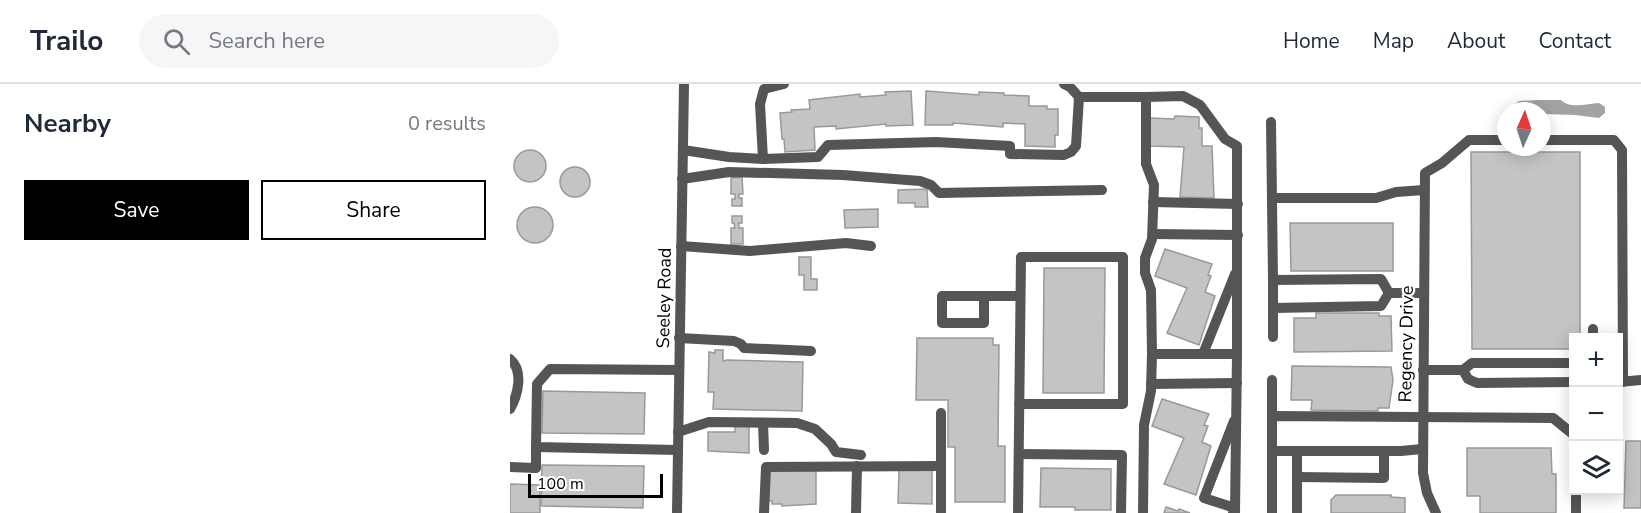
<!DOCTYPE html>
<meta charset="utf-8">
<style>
:root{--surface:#fff;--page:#f6f6f7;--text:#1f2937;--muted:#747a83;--line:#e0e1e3;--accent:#000}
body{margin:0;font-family:"Nunito Sans",sans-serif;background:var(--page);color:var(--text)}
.controls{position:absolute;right:18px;bottom:18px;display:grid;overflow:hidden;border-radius:0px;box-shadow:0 3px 15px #0003}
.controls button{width:54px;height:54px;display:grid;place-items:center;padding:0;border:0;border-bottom:2px solid var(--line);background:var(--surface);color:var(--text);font:30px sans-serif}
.compass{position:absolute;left:987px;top:18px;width:54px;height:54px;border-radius:50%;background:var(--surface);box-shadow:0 3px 15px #0003;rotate:3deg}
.scale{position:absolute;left:18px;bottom:15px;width:135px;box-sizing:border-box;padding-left:6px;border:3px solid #000;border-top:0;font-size:16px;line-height:21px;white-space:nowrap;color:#000;-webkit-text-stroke:4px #fff;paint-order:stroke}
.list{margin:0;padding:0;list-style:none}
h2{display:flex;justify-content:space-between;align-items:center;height:78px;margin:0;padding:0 24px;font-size:26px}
h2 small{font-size:20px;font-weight:400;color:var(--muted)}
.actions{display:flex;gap:12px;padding:18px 24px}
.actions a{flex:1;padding:14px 0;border:2px solid var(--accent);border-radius:0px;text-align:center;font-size:21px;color:var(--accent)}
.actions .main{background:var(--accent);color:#fff}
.icon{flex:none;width:33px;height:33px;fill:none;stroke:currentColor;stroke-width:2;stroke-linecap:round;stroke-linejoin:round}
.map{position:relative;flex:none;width:1131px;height:429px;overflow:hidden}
header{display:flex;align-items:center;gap:36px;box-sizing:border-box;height:84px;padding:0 30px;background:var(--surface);border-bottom:2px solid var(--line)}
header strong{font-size:28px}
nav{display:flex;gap:33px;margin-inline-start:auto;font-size:21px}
.search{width:420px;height:54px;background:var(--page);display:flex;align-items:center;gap:15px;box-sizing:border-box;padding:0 21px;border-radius:33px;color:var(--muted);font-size:22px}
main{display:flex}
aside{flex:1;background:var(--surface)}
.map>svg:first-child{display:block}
.water{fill:#a3a3a3}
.building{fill:#c4c4c4;stroke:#999;stroke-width:1.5}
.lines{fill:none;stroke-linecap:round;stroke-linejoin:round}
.minor{stroke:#555;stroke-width:10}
.labels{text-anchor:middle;stroke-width:4.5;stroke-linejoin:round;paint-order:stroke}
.street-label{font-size:18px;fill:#000;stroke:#fff}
</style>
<header>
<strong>Trailo</strong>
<div class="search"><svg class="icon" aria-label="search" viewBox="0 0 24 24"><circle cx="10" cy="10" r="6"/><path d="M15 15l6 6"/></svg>Search here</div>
<nav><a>Home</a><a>Map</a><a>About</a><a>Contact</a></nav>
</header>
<main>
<aside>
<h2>Nearby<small>0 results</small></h2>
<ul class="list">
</ul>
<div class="actions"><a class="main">Save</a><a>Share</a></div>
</aside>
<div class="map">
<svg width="1131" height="429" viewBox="0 0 1131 429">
<rect width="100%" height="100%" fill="#fff"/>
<path class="water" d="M1027 16H1051C1060 25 1077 20 1089 19L1095 23V29L1089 34 1065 31 1032 30V27H996V32H994L992 29 1009 17Z"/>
<g class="building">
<polygon points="401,7 403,41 376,42 376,40 326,45 326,42 304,43 305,66 275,68 274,55 272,55 270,29 282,28 281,26 300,25 299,16 350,10 350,13 376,11 375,8"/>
<polygon points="416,7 469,11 469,8 494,9 494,11 519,12 519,22 537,22 537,25 548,25 548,51 545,51 545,63 515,62 515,40 493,39 493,43 443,39 443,41 415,41"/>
<polygon points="665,32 689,33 689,44 692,44 692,62 702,62 704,114 670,113 674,63 639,62 640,34 664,35"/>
<circle cx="20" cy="82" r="16"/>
<polygon points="961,68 1070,68 1070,254 1064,254 1064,265 962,265"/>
<circle cx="65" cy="98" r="15"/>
<polygon points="232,93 233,110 229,110 229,114 232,114 232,122 222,122 222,115 225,115 225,110 221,110 221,94"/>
<polygon points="417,105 418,123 405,123 405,119 388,119 388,106"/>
<circle cx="25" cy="141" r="18"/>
<polygon points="368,125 368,143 335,144 334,126"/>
<polygon points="222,132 232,132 232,139 229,139 229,144 233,144 233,160 221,160 221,144 225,144 224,139 222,139"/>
<polygon points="780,139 883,139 883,187 781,187"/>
<polygon points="655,165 702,180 698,191 701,192 695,208 705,212 689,261 657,249 677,204 645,192"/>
<polygon points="289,173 301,173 301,195 307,195 307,206 294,206 294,191 289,191"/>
<polygon points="534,184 595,184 594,309 533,309"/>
<polygon points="806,229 869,229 869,232 881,232 882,267 784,268 784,234 806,234"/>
<polygon points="407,254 483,254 483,261 489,261 488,362 495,362 495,418 445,418 445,363 438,363 438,316 406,316"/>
<polygon points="205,266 213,266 213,277 217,276 293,278 292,327 203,325 204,308 198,308 199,268 205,269"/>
<polygon points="782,282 881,283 883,296 879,324 868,324 868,327 801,326 802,316 781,316"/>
<polygon points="33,307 135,309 134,350 32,349"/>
<polygon points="652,315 699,330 694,341 698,342 692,358 701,362 686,411 654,400 674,354 642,342"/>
<polygon points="225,340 239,340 239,369 198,367 198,348 225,348"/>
<polygon points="1116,357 1131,357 1131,424 1114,424"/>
<polygon points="957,364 1041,364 1042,390 1046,390 1046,429 970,429 970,412 957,412"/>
<polygon points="32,381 134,382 133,424 31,422"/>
<polygon points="531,384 601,385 601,426 565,426 565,423 530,423"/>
<polygon points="256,386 306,386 306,420 272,422 272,420 262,420 262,417 256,417"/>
<polygon points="389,386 422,386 422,420 388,419"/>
<polygon points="0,400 30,401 30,429 0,429"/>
<polygon points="826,411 881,411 881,413 895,414 895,429 821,429 821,416"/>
<polygon points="656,423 668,427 669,425 680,429 654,429"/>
</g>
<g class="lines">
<g class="minor">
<polyline points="554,0 560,3 569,13 636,13"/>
<polyline points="761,38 763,196 871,195 879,209 913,209"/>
<polyline points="1032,56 1104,56 1112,66 1113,298"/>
<polyline points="173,66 219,73 253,75 250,20 254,5 274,0"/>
<polyline points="253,75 308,73 318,61 426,58 500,62 500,70 554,71 561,68 566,62 569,13"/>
<polyline points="172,95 219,88 333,91 410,97 421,101 429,109 592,106"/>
<polyline points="762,114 866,114 886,108 914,106"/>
<polyline points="643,118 728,120"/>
<polyline points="643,150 728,151"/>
<polyline points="171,162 240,167 336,159 361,162"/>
<polyline points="763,196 763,224"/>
<polyline points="474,212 474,239 432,239 432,212 510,212"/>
<polyline points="1083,245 1083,254"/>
<polyline points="763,253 763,224 871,222 879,209"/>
<polyline points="169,254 224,257 231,260 234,264 301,267"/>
<polyline points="642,270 727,270"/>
<polyline points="693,270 725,190"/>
<path d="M0 275C14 287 8 311 0 325"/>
<polyline points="913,286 953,286 962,279 1064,279"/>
<polyline points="953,286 958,295 967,299 1064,298"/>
<polyline points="1109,298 1131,296"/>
<polyline points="641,300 727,299"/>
<polyline points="762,332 762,296"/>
<polyline points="253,339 254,366"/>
<polyline points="168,348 199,338 287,339 305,345 321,360 326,368 351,371"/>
<polyline points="168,366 26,363 27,300 40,285 169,286"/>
<polyline points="762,367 787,367"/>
<polyline points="509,370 612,371 611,429"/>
<polyline points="0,383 26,384 26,363"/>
<polyline points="787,393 874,394 874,367"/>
<polyline points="167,429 174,0"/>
<polyline points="254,429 256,383 431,382"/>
<polyline points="346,429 347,382"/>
<polyline points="431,429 431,329"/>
<polyline points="508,429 511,173 613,173 613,320 509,320"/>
<polyline points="633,429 634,341 641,307 642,270 641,206 635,189 635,174 642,155 644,101 636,80 636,13 673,12 690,21 715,55 727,62 727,270 725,429"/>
<polyline points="723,429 725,424 694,414 724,337"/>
<polyline points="762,429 762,332 1043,334 1064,351"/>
<polyline points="787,429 787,367 891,367 912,365"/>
<polyline points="926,429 917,409 913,389 915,89 932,79 959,56 996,56"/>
<polyline points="1066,429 1066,406"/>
</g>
</g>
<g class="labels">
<g class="street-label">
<text transform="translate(154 214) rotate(-89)" y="6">Seeley Road</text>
<text transform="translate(896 260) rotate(-89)" y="6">Regency Drive</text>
</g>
</g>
</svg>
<div class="controls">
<button>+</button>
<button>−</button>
<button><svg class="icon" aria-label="layers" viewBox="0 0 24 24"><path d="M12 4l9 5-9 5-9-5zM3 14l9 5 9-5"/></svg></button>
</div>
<svg class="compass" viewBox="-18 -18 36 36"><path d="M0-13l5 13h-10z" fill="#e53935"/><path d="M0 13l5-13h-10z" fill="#747a83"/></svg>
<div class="scale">100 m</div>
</div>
</main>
